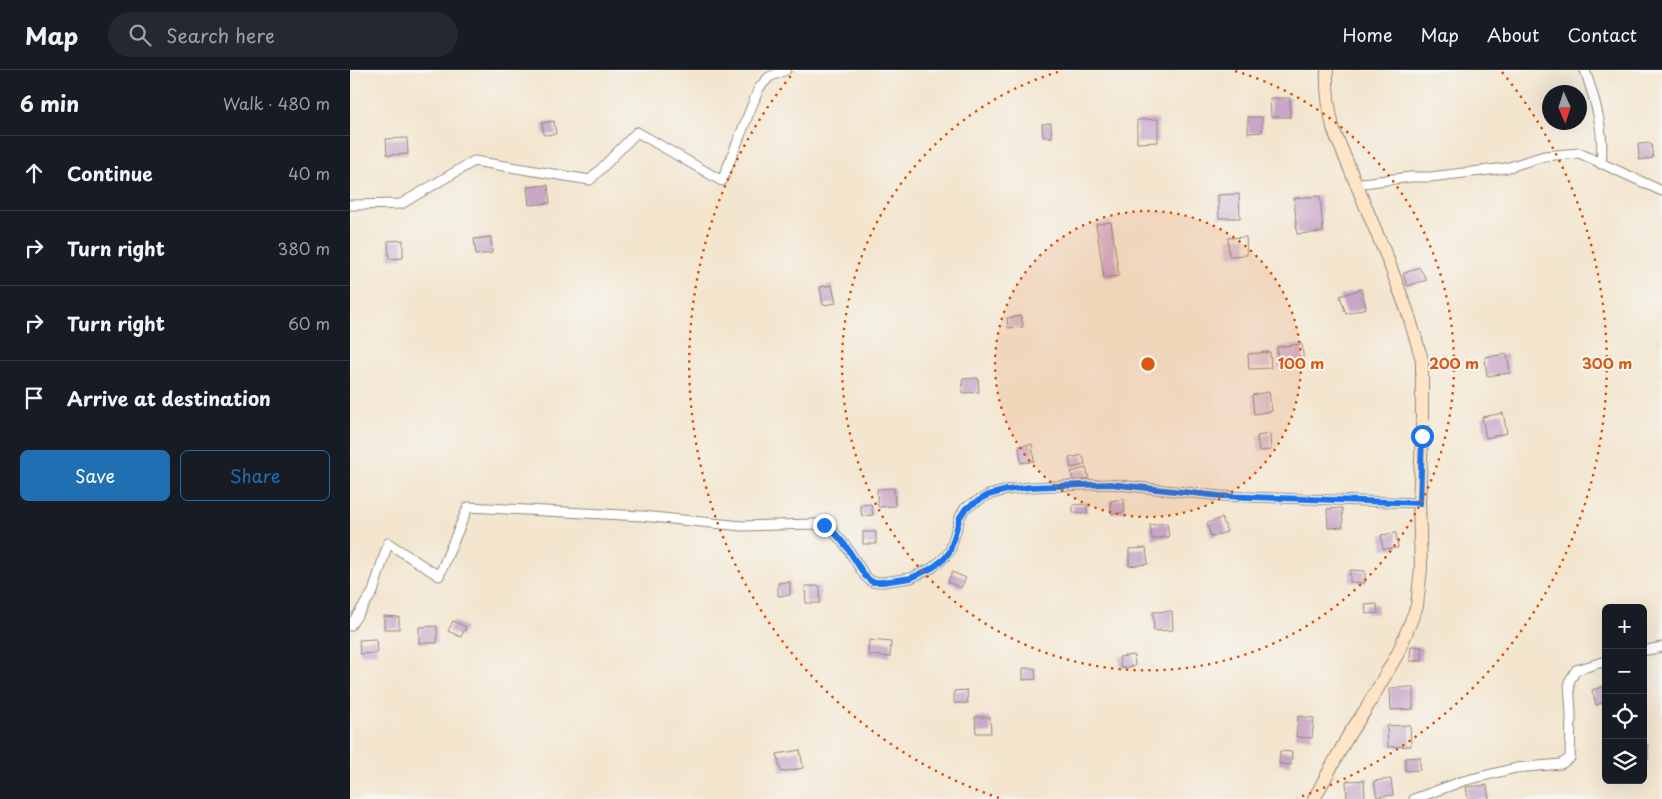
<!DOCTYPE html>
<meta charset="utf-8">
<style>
:root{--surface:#171b24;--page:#242831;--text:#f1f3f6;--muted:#9ea1a6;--line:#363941;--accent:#1f6fb2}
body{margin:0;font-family:"Playpen Sans",sans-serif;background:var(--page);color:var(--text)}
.controls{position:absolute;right:15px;bottom:15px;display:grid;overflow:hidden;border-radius:8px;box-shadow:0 5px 20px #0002}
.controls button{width:45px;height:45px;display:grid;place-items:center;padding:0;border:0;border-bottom:1px solid var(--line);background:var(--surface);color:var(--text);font:25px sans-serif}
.compass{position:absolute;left:1192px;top:15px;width:45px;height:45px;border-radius:50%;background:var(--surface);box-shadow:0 5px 20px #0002;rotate:177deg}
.stop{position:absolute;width:15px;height:15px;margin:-11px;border:4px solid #1a73e8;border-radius:50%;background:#fff}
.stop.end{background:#1a73e8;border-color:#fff;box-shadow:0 1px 5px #0008}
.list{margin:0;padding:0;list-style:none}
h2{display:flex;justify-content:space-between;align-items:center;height:65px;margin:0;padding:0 20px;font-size:21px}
h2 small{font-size:16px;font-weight:400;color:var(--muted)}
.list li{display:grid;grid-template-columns:32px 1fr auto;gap:15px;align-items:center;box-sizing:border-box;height:75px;padding:0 20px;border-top:1px solid var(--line)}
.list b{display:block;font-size:19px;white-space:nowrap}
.list em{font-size:16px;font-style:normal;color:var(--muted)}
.actions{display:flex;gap:10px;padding:15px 20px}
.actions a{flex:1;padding:11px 0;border:1px solid var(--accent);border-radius:8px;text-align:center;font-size:18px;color:var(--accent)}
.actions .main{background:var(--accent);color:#fff}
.icon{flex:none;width:28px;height:28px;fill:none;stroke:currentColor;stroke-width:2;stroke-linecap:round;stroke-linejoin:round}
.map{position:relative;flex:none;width:1312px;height:729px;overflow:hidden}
header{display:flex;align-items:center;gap:30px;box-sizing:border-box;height:70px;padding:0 25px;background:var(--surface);border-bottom:1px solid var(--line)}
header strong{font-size:24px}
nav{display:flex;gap:28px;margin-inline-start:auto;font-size:18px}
.search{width:350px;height:45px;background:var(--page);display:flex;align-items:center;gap:12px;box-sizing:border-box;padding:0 18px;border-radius:28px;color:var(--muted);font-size:19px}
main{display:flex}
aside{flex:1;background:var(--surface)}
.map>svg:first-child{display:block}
.building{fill:#c9a5c7}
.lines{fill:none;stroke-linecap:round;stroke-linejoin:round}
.minor-casing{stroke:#8f887c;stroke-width:11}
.secondary-casing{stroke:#8f887c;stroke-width:14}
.minor{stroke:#fff;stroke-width:9}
.secondary{stroke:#ffe4c6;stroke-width:12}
.route{stroke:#1a73e8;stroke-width:6}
.ring{fill:none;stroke:#df570e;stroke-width:2.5;stroke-dasharray:2.5 5}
.centre{fill:#df570e;stroke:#f6f6f2;stroke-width:2.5}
.ring-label{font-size:15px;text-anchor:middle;font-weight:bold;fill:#df570e;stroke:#f6f6f2;stroke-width:4;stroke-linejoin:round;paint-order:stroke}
</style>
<header>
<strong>Map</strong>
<div class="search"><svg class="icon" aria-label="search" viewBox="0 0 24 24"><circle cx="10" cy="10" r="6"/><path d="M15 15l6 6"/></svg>Search here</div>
<nav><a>Home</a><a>Map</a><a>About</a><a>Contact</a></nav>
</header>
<main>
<aside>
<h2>6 min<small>Walk · 480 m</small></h2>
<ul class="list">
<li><svg class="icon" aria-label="ahead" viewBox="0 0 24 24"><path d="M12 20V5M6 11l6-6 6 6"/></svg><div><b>Continue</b></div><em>40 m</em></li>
<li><svg class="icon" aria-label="right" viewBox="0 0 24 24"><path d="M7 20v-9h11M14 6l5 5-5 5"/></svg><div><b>Turn right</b></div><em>380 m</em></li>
<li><svg class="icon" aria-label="right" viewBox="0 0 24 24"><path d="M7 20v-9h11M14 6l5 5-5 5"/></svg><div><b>Turn right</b></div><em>60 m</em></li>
<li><svg class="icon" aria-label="arrive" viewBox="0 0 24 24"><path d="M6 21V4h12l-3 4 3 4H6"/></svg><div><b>Arrive at destination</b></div></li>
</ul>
<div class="actions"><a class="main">Save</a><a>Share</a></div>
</aside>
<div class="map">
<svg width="1312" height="729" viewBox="0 0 1312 729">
<rect width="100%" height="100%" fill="#f6f6f2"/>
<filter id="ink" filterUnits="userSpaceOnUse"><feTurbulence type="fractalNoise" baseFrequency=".02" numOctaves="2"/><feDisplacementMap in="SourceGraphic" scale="10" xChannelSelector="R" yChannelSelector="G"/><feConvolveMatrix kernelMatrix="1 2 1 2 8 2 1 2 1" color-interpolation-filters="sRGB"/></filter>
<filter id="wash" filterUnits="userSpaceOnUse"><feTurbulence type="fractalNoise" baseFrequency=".0096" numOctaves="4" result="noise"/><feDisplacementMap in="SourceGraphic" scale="20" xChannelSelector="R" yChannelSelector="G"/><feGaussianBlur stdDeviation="1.12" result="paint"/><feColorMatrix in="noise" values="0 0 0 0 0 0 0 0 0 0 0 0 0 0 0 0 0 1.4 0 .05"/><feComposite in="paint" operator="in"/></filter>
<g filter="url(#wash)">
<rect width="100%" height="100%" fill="#f3e5ce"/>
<g id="blocks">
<g class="building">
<polygon points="920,28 940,28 940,47 921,47"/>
<polygon points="898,47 912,47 912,62 898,63"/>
<polygon points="808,49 808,72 787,73 787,50"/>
<polygon points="204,51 206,64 194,65 192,53"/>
<polygon points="701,53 702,67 693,67 692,54"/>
<polygon points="57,68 58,84 37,85 36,69"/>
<polygon points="1301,73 1303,88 1289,90 1288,74"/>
<polygon points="198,115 200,133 179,135 177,117"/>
<polygon points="889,124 890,148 869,148 868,125"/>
<polygon points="970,126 973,162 947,164 944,128"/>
<polygon points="761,152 769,206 754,208 746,154"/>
<polygon points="141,167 142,183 126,185 124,169"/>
<polygon points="896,167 897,185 879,186 878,168"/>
<polygon points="53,170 53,188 39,189 38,171"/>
<polygon points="1069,197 1077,210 1057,216 1053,204"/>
<polygon points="482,215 486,233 473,235 470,217"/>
<polygon points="1011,219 1016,238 996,244 990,226"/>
<polygon points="671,246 673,257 658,258 657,248"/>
<polygon points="952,274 954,296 929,299 927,277"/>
<polygon points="920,282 921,298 899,299 898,284"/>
<polygon points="1157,284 1160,303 1137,306 1135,287"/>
<polygon points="628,308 629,322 613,323 612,309"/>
<polygon points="919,322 922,341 904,344 902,325"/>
<polygon points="1153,343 1157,363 1136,368 1132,347"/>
<polygon points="920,364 921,380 909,381 907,366"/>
<polygon points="682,374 684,391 671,393 669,376"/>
<polygon points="733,385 735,395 721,398 719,388"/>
<polygon points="736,398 739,408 724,413 721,402"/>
<polygon points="544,418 545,436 528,437 527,419"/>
<polygon points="774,429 775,442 762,444 760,431"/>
<polygon points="521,434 523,445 512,446 510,435"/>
<polygon points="737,434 737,443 723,443 723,435"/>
<polygon points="992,438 993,457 978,458 977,439"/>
<polygon points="872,448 877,462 861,467 857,453"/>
<polygon points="817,453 819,467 802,469 800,455"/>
<rect x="513" y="462" width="13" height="12"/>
<polygon points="1046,463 1048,478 1033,479 1031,465"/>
<polygon points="796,478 798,494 779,496 779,479"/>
<polygon points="1000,500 1015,501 1015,513 1000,512"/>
<polygon points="602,502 616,508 611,518 598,512"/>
<polygon points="440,512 440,525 428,526 428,513"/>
<polygon points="455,516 470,516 470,533 456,533"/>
<polygon points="1027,534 1028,543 1016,544 1015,535"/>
<polygon points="822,541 823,560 804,561 803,542"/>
<polygon points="34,546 49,547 49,559 34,559"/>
<polygon points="103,551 116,557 111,567 98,561"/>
<polygon points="87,556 87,573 69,573 69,557"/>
<polygon points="26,569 27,583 10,584 9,570"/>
<polygon points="519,570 541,572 540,587 518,585"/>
<polygon points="1061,576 1072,577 1072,591 1060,591"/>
<polygon points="784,585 785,596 771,598 769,587"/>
<polygon points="673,598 685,598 686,609 673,610"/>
<polygon points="1256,616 1256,632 1246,635 1242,620"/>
<polygon points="1063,617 1063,639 1041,640 1040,618"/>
<polygon points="617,620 618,633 604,633 604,621"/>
<polygon points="948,646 964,648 962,668 946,667"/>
<polygon points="625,647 640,647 641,663 626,663"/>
<polygon points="1060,655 1061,676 1038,677 1037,656"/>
<rect x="1293" y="675" width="5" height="14"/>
<polygon points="450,680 453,698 431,702 427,684"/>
<polygon points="930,681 942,682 941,695 929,694"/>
<polygon points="1070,687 1070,700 1055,701 1055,688"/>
<polygon points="1041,709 1043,725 1027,727 1024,711"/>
<polygon points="1014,710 1015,729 997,729 996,711"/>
<polygon points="1137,715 1139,729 1118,729 1116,717"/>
</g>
</g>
</g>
<g filter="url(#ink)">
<use href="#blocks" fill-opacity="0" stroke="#8f887c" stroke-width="1"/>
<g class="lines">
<defs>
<g id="minor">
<path d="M1235 0C1245 30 1255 62 1251 94"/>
<polyline points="1005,114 1060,107 1080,107 1156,98 1194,86 1229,83 1312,121"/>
<polyline points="0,135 51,134 124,91 240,110 287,62 372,111 409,18 419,7 436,0"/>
<polyline points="0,556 23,522 38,473 89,506 118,437 292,446 392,456 464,454 474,455 483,461 496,476 515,506 522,512 533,512 561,508 582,498 593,489 600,481 610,447 615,438 638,425 657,420 680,417 760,414 870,426 1069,433"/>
<polyline points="1293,581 1312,577"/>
<polyline points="1064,729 1113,711 1166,698 1211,694 1220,688 1221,644 1219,612 1226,600 1256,591"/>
</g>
<path id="secondary" d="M964 729 998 666 1016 639 1048 583 1067 536 1071 498 1069 433 1072 366V290L1058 243 1038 190 984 61C979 41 976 21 977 0"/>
</defs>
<use href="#minor" class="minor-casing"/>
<use href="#secondary" class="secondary-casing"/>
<use href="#minor" class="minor"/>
<use href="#secondary" class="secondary"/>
</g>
</g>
<g class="lines" filter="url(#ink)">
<polyline class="route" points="474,455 483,461 496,476 515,506 522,512 533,512 561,508 582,498 594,489 600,481 610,447 616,438 638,425 657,420 680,417 760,414 870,426 1070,433 1072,366"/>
</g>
<circle cx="798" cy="294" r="153" fill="#df570e" fill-opacity=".12"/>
<g class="ring">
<circle cx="798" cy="294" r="153"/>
<path d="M885 1A306 306 0 1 1 711 1"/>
<path d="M649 728A459 459 0 0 1 444 2M1152 2A459 459 0 0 1 947 728"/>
</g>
<circle cx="798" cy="294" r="8" class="centre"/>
<g class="ring-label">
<text x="951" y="299">100 m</text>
<text x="1104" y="299">200 m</text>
<text x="1257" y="299">300 m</text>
</g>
</svg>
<div class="controls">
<button>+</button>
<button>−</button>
<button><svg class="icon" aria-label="locate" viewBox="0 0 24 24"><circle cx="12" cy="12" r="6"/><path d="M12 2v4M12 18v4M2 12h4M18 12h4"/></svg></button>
<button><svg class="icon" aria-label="layers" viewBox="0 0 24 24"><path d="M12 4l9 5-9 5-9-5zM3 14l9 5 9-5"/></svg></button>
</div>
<svg class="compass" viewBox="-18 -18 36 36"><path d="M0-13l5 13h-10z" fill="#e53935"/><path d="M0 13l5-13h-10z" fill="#9ea1a6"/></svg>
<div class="stop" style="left:1072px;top:366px"></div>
<div class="stop end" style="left:474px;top:455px"></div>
</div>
</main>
